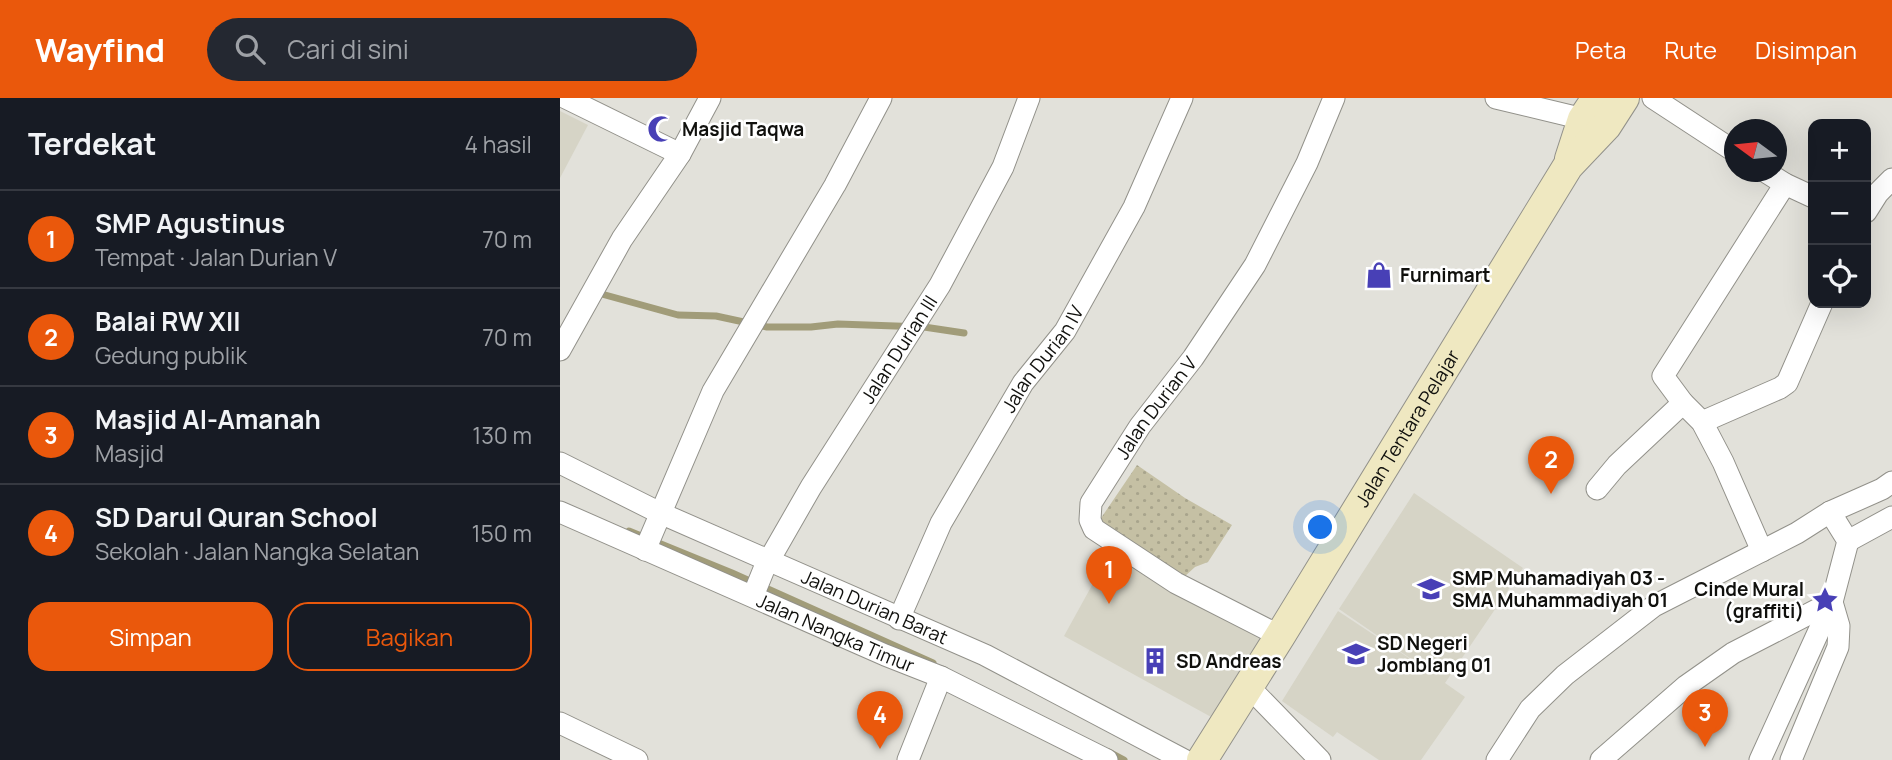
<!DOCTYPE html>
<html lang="id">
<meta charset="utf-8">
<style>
:root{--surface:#171b24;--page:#242831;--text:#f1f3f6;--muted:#9ea1a6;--line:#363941;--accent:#ea580c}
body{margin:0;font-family:Manrope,sans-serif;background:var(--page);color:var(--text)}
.controls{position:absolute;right:21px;top:21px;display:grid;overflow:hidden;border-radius:14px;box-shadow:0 7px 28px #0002}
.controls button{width:63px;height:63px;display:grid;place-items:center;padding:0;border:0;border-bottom:2px solid var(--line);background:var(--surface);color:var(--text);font:35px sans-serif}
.compass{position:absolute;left:1164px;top:21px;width:63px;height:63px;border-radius:50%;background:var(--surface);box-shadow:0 7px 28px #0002;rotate:285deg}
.you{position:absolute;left:761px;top:430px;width:24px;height:24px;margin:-18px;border:5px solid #fff;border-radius:50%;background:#1a73e8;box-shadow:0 0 0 10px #1a73e833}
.badge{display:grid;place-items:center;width:46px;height:46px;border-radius:50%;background:var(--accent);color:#fff;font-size:23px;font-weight:700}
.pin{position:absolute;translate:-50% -58px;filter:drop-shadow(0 2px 4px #0008)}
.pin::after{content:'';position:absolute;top:37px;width:24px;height:21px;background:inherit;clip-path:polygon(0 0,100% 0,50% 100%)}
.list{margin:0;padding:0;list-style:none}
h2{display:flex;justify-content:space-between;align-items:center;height:91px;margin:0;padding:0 28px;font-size:30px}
h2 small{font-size:23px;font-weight:400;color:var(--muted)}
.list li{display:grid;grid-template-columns:46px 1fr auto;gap:21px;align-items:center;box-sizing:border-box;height:98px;padding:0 28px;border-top:2px solid var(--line)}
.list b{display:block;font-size:26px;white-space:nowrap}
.list p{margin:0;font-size:23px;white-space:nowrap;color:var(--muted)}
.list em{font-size:23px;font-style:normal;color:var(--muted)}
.actions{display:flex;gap:14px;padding:21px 28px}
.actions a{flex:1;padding:16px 0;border:2px solid var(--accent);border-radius:21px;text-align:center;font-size:24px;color:var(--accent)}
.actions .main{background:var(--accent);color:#fff}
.icon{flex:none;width:38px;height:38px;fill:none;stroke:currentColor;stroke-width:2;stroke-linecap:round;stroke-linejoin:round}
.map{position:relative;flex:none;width:1332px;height:662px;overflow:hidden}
header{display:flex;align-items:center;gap:42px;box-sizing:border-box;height:98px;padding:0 35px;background:var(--accent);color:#fff}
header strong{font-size:33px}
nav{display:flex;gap:38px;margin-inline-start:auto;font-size:24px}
.search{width:490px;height:63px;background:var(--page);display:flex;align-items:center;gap:18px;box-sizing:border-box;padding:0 24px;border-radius:38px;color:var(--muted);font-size:26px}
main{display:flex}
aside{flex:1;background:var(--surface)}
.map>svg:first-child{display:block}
.built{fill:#d6d4c6}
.grass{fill:url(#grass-dots)}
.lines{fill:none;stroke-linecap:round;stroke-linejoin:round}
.stream{stroke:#a19c79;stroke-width:7}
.street-casing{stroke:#92918a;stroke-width:23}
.secondary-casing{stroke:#92918a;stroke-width:32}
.street{stroke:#fff;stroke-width:21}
.secondary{stroke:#efe8c1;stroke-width:30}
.labels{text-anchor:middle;stroke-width:5;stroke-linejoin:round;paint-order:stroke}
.poi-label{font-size:19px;font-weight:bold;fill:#10100d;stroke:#fff;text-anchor:start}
.street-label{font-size:19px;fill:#10100d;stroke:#fff}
</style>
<header>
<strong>Wayfind</strong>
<div class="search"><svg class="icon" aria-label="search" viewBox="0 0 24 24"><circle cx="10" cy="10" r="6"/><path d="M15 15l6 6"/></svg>Cari di sini</div>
<nav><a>Peta</a><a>Rute</a><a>Disimpan</a></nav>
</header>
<main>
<aside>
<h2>Terdekat<small>4 hasil</small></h2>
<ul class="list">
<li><span class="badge">1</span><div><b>SMP Agustinus</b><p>Tempat · Jalan Durian V</p></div><em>70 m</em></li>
<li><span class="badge">2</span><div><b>Balai RW XII</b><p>Gedung publik</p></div><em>70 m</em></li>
<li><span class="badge">3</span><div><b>Masjid Al-Amanah</b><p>Masjid</p></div><em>130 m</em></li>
<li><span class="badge">4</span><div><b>SD Darul Quran School</b><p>Sekolah · Jalan Nangka Selatan</p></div><em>150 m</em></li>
</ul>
<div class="actions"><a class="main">Simpan</a><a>Bagikan</a></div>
</aside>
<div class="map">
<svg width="1332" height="662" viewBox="0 0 1332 662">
<defs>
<pattern id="grass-dots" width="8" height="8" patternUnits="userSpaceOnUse" patternTransform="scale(1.75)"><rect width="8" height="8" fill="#c5c0a4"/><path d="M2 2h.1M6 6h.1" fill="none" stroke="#a8a48c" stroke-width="1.8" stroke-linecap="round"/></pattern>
</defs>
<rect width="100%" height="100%" fill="#e2e1da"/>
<g class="built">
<polygon points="0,13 28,27 0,80"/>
<polygon points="854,395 963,470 885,585 905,599 861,662 819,662 777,634 773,639 722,603 778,513 870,574 779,511"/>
<polygon points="552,451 702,540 653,620 504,538"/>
</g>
<polygon class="grass" points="577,367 625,400 672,427 648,464 635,469 624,479 537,426"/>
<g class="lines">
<g class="stream">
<polyline points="36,198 38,195 118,217 156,218 207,229 251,229 278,226 364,229 404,235"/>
<polyline points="69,433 172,475 373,565"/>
<polyline points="549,654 564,662"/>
</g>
<defs>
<g id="street">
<polyline points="6,0 120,56"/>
<polyline points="936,0 1036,24"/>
<polyline points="1093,0 1174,53"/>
<polyline points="1206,74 1225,86 1253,99"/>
<polyline points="1306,114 1318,95 1332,81"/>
<polyline points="0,252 62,141 120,56 150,0"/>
<polyline points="1142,324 1220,290 1227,285 1262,205"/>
<path id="s1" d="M0 365 100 415 425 557 624 662"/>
<polyline points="1037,391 1057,367 1123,305"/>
<path id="s2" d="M0 414 325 557 381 579 547 662"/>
<polyline points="1288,443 1332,419"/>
<polyline points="85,452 153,293 275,87 321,0"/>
<polyline points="1202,453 1163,364 1142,324 1123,305 1103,278 1225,86"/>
<path id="s3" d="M193 498 204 471 251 389 380 187 443 69 469 0"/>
<path id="s4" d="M339 521 381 425 463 285 505 233 574 109 622 0"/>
<path id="s5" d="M720 538 616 485 534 431 530 422 531 405 580 328 633 260 695 167 747 65 774 0"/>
<polyline points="688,588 760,662"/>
<polyline points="0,625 77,662"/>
<polyline points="348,662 381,579"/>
<polyline points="937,662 970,611 1005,577 1094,508 1237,435 1270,414 1322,391 1332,384"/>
<polyline points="1041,662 1126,588 1173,555 1272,504 1279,528 1278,549 1231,662"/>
<polyline points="1200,662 1272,504 1288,443 1270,414"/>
</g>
<g id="secondary">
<polyline points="1010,61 1023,21 1037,0"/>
<path id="s6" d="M642 662 720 538 1008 68 1046 28 1064 0"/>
</g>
</defs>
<use href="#street" class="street-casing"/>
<use href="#secondary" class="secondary-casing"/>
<use href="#street" class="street"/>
<use href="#secondary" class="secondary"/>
</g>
<defs>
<symbol id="mosque-bare" viewBox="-9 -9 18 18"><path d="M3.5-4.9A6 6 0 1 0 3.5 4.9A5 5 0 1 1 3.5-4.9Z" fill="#4840b6" stroke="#fff" stroke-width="2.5" paint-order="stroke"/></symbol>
<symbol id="shop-bare" viewBox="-9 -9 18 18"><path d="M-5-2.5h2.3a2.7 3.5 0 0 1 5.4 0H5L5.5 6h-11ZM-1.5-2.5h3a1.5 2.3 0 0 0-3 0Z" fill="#4840b6" stroke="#fff" stroke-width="2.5" paint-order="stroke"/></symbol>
<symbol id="school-bare" viewBox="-9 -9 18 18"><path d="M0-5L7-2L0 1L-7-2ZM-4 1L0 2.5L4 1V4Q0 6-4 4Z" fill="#4840b6" stroke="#fff" stroke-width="2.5" paint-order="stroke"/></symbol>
<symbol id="sight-bare" viewBox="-9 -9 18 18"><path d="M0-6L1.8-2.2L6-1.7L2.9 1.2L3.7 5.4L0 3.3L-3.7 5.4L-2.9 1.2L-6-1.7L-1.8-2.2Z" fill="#4840b6" stroke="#fff" stroke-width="2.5" paint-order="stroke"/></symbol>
<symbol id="building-bare" viewBox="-9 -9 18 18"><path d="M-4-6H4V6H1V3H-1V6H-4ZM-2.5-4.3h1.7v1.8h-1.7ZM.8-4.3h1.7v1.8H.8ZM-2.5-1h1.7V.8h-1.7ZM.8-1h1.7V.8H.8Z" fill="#4840b6" stroke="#fff" stroke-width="2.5" paint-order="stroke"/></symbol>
</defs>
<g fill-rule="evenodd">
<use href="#mosque-bare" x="82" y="12" width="38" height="38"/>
<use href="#shop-bare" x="800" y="158" width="38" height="38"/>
<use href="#school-bare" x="852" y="472" width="38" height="38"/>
<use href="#sight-bare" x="1246" y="483" width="38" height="38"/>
<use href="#school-bare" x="777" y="537" width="38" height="38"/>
<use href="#building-bare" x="576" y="544" width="38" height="38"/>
</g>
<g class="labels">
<g class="poi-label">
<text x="122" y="38">Masjid Taqwa</text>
<text x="840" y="184">Furnimart</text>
<text x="892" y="487">SMP Muhamadiyah 03 -<tspan x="892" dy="22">SMA Muhammadiyah 01</tspan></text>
<text x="1244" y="498" text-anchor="end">Cinde Mural<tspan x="1244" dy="22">(graffiti)</tspan></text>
<text x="817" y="552">SD Negeri<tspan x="817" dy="22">Jomblang 01</tspan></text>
<text x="616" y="570">SD Andreas</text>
</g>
<g class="street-label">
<text dy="7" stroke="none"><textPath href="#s3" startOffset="287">Jalan Durian III</textPath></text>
<text dy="7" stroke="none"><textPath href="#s4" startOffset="298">Jalan Durian IV</textPath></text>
<text dy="7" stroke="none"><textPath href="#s5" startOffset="357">Jalan Durian V</textPath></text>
<text dy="7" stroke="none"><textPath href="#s6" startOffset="390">Jalan Tentara Pelajar</textPath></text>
<text dy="7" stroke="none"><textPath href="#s1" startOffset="346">Jalan Durian Barat</textPath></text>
<text dy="7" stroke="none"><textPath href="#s2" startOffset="301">Jalan Nangka Timur</textPath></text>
</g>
</g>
</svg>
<div class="controls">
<button>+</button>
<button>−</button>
<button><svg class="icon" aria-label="locate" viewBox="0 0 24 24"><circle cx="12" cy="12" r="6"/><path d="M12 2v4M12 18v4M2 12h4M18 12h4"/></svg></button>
</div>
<svg class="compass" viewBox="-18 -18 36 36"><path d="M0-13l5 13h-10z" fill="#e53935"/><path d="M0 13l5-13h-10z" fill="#9ea1a6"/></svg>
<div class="you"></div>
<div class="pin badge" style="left:549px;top:506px">1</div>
<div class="pin badge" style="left:991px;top:396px">2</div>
<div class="pin badge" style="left:1145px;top:649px">3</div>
<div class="pin badge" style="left:320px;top:651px">4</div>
</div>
</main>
